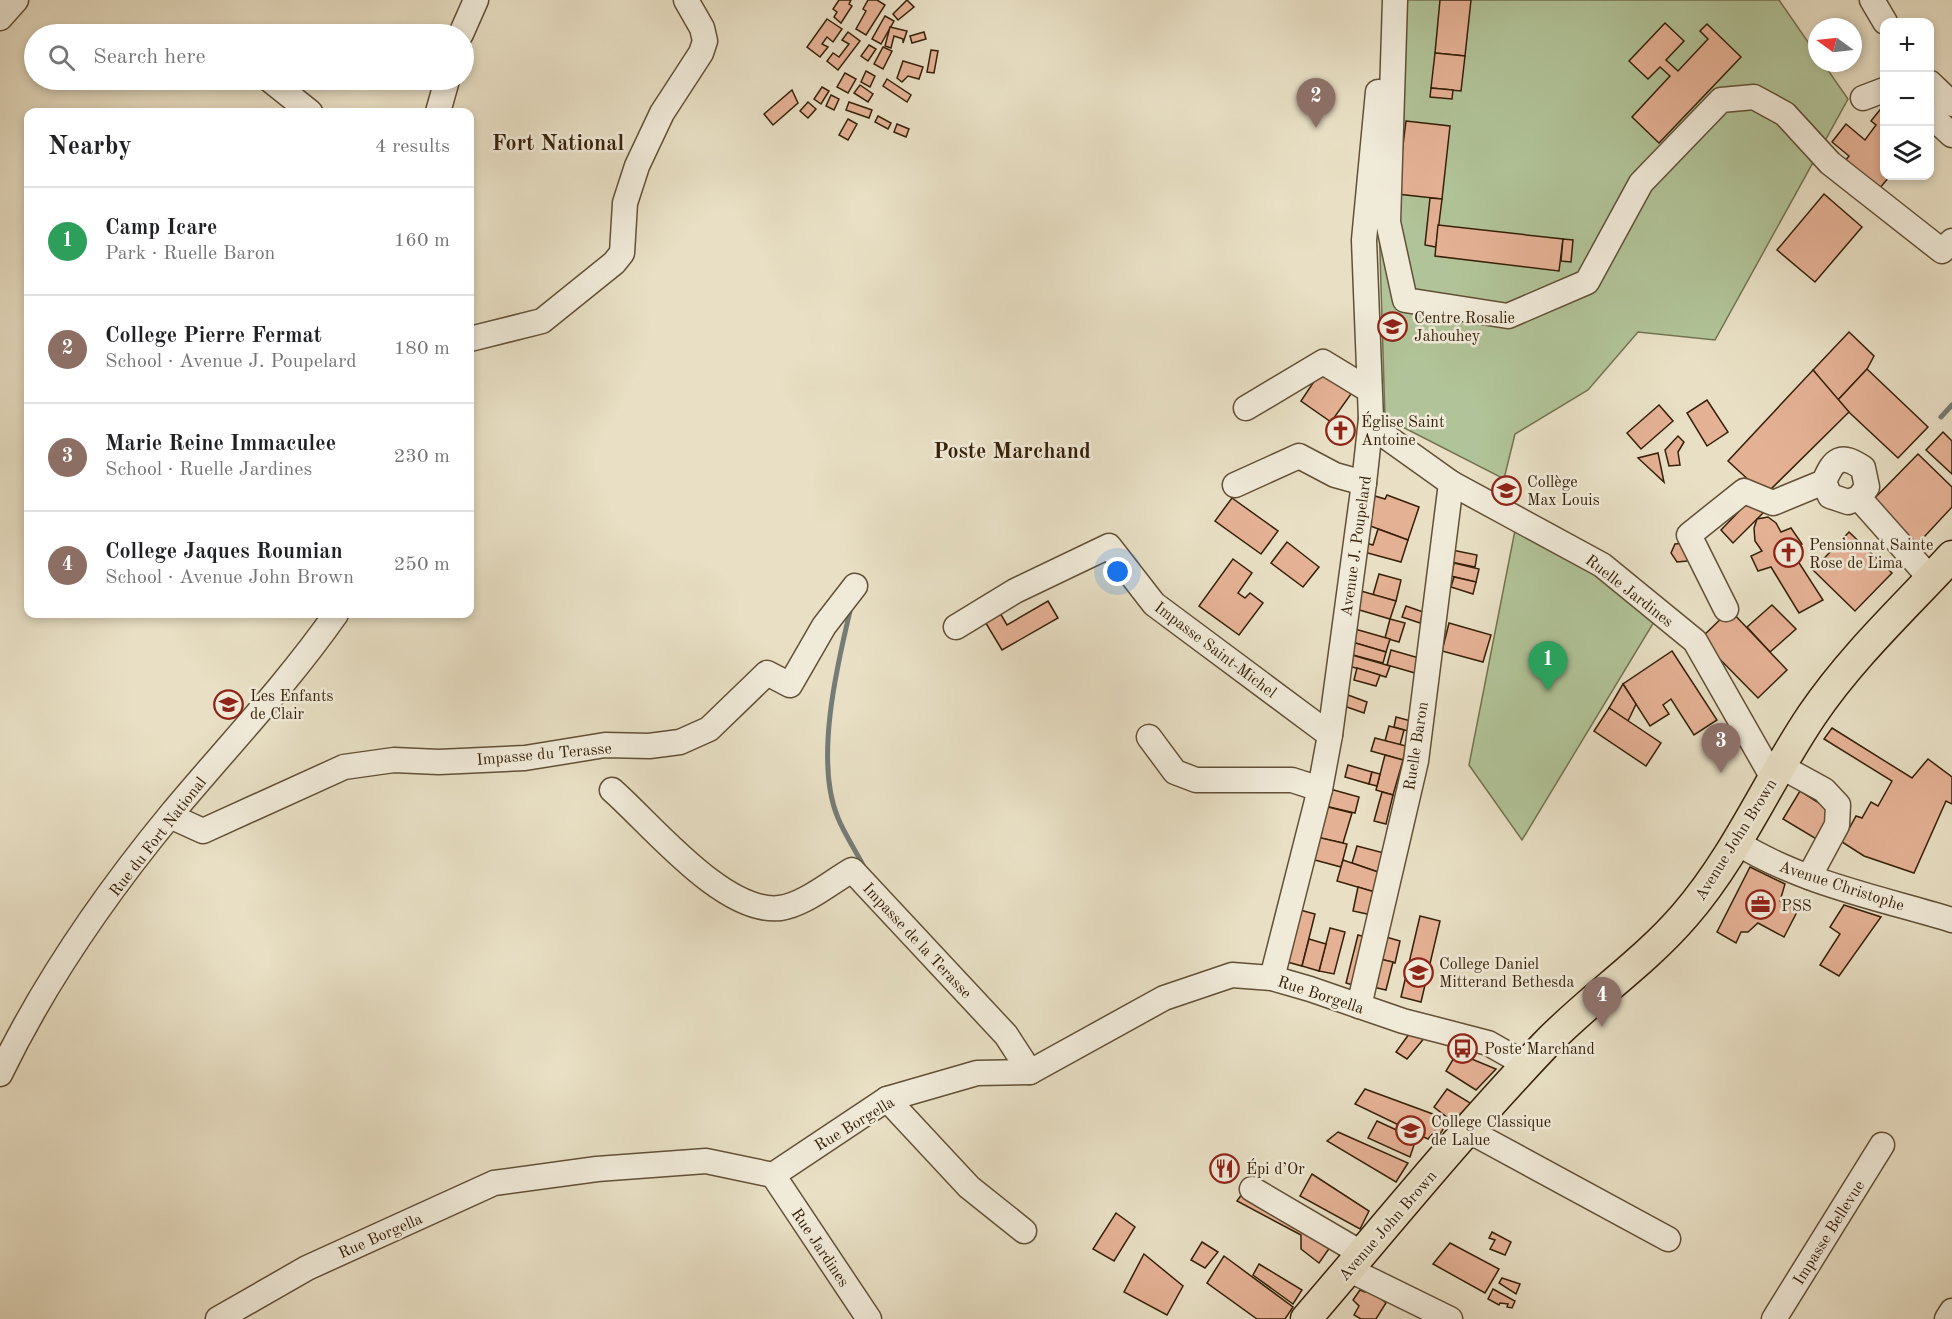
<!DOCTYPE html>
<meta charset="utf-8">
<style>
:root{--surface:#fff;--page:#f2f2f2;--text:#202124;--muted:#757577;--line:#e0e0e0;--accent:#0f766e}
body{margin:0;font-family:"Old Standard TT",serif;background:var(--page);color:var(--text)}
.controls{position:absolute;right:18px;top:18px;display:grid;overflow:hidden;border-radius:12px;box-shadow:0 3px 9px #0003}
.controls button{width:54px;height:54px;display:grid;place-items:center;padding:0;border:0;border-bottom:2px solid var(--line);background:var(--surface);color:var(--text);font:30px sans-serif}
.compass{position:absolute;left:1808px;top:18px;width:54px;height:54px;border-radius:50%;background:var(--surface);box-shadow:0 3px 9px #0003;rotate:285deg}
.you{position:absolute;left:1118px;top:572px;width:21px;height:21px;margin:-15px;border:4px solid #fff;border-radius:50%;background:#1a73e8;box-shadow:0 0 0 9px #1a73e833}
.badge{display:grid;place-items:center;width:39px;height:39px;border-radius:50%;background:var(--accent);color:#fff;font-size:20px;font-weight:700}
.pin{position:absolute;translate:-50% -50px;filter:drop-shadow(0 2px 3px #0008)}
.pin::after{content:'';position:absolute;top:32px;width:21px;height:18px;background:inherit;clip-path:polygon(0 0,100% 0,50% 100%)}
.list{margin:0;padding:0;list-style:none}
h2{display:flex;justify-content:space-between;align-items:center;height:78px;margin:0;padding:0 24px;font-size:26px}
h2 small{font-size:20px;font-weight:400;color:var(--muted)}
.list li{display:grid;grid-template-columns:39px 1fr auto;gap:18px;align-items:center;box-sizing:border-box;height:108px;padding:0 24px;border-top:2px solid var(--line)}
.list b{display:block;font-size:22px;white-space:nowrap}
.list p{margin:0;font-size:20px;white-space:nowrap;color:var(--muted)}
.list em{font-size:20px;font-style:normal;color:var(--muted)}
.icon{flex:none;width:33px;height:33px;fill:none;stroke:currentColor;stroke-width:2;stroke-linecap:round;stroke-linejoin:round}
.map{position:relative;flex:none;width:1952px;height:1319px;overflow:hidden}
.search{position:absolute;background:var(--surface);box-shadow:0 3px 9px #0003;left:24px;top:24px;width:450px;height:66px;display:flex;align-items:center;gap:15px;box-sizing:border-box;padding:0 21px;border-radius:33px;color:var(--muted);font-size:22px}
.panel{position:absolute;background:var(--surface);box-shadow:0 3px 9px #0003;left:24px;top:108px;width:450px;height:510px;border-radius:12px}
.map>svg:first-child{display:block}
.green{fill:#b1c398;stroke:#747250;stroke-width:1.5}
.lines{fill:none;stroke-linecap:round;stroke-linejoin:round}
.stream{stroke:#747c76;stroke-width:5}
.building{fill:#e5b195;stroke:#362007;stroke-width:1.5}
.minor-casing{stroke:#625036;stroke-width:27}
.major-casing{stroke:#362007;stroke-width:33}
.minor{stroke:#f0ead9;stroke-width:24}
.major{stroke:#e8dfc4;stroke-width:30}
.labels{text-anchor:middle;stroke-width:5;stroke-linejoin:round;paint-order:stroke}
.poi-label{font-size:16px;fill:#362007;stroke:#f0ead9;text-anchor:start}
.street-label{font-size:16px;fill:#362007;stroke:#f0ead9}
.district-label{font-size:22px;font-weight:bold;fill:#362007;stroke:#f0ead9}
</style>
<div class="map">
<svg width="1952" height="1319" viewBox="0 0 1952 1319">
<rect width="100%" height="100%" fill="#e8dfc4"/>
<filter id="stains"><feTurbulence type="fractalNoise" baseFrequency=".00333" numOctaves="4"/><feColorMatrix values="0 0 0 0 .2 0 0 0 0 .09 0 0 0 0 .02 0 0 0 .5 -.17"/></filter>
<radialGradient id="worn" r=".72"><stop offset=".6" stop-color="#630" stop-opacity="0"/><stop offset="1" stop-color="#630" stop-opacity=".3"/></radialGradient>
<g class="green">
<polygon points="1406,0 1779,0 1817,55 1817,63 1823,63 1848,99 1715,340 1638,332 1588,390 1515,434 1504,479 1385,418 1378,188"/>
<polygon points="1517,520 1657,617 1522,840 1469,765"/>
</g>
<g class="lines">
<g class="stream">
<polyline points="1941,417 1952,405"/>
<path d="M851 607C837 665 814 762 838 818 845 835 856 851 864 867"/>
</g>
</g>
<g class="building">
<polygon points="839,0 851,0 849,4 852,6 841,23 834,17 837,12 833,9"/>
<polygon points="868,0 877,0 885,5 866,35 856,29 866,11 863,9"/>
<polygon points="907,0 914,7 898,20 893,14"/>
<polygon points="1440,0 1471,0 1465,56 1435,53"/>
<polygon points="885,16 894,21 881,44 872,39"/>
<polygon points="827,19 842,29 833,42 827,37 822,44 828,47 820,57 807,47"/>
<polygon points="1665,23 1684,41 1666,60 1678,71 1708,39 1700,31 1707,24 1741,57 1659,143 1632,117 1670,76 1660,67 1648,79 1629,61"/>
<polygon points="890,27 907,31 903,43 903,39 894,36 891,48 885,46"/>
<polygon points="848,32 860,41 838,70 827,61 833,53 839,57 849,44 842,40"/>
<polygon points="924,32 926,39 912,43 910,36"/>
<polygon points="869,45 876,49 868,61 861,56"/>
<polygon points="883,47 892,51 883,69 874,64"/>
<polygon points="931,50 938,51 934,73 927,72"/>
<polygon points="1435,53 1465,56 1461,91 1431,88"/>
<polygon points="903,61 923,67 919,79 908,76 902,82 897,78"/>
<polygon points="866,71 875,76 870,87 861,82"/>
<polygon points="845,73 856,79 848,93 837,87"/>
<polygon points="887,79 911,95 907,102 883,86"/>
<polygon points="860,85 873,94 868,102 854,93"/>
<polygon points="822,87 829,91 821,104 814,99"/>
<polygon points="1431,88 1453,90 1452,99 1430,97"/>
<polygon points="792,90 798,103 773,125 764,114"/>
<polygon points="831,95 839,99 834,110 826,106"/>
<polygon points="808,102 816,109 808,118 800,111"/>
<polygon points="849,102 872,110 869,118 846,110"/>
<polygon points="1883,106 1884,176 1890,176 1879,189 1845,161 1849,156 1832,142 1846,124 1865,140 1876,125 1871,121"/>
<polygon points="878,116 891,123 888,129 875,122"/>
<polygon points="848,119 857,124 848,140 839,135"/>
<polygon points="1406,121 1450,126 1442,199 1397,194"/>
<polygon points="897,124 909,129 906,137 894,132"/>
<polygon points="1824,194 1862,227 1815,282 1777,250"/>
<polygon points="1430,198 1442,199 1436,247 1425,245"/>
<polygon points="1438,225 1563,239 1559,271 1435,256"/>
<polygon points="1563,239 1573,240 1571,262 1561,261"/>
<polygon points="1849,332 1874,356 1867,369 1837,401 1813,370"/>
<polygon points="1325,365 1356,387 1331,422 1301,401"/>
<polygon points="1867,369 1928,427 1898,458 1837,401"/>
<polygon points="1813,370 1849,412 1765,495 1728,461"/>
<polygon points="1707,400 1728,432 1707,446 1687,413"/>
<polygon points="1659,405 1673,421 1641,449 1627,433"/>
<polygon points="1943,432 1952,441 1952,474 1926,450"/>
<polygon points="1678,436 1684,442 1678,452 1680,465 1669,466 1665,450"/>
<polygon points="1658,453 1664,482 1638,458"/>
<polygon points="1918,454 1952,487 1952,507 1912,550 1867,506"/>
<polygon points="1387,495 1419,507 1408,540 1365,524 1375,496 1385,499"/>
<polygon points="1232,498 1278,531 1261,554 1215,521"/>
<polygon points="1750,500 1763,513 1733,543 1721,530"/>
<polygon points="1768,517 1776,523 1781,532 1791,528 1802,544 1792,552 1823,600 1799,613 1771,567 1758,571 1751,556 1762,551 1755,541 1754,528 1757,519"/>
<polygon points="1378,529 1408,540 1401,562 1364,552 1366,543 1373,545"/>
<polygon points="1849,532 1892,573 1855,611 1813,570"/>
<polygon points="1287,542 1319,567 1303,587 1271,563"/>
<polygon points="1685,543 1691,550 1687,561 1677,562 1671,553 1675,544"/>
<polygon points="1452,550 1477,555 1475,567 1451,562"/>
<polygon points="1233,559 1252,573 1238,593 1245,598 1250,593 1263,603 1239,635 1199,606"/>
<polygon points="1454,563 1479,569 1476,582 1451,576"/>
<polygon points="1379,574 1401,580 1396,601 1373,595"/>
<polygon points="1454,577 1476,582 1473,594 1451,587"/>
<polygon points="1361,591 1396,601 1390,619 1356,609"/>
<polygon points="1048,601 1058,618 1002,650 981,615 996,606 1007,625"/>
<polygon points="1772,605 1796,629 1770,652 1747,627"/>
<polygon points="1406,606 1423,612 1420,623 1402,617"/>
<polygon points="1730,610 1787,670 1758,698 1700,639"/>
<polygon points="1390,619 1405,623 1399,642 1385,638"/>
<polygon points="1449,623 1491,635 1483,662 1442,651"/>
<polygon points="1355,629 1390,639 1386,652 1352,642"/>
<polygon points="1352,642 1386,652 1383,663 1349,654"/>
<polygon points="1391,650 1419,658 1415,673 1387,665"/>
<polygon points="1672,651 1717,720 1694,735 1671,699 1663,705 1669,714 1650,726 1623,684"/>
<polygon points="1352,655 1390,666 1386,677 1349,666"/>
<polygon points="1357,668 1380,675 1376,686 1354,680"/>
<polygon points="1623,684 1636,704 1628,721 1609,708"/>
<polygon points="1348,695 1367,702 1364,713 1344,706"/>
<polygon points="1609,708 1661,743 1646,766 1594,731"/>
<polygon points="1396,717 1411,721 1408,731 1394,727"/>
<polygon points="1389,726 1404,730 1400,745 1385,741"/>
<polygon points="1832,728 1912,778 1928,759 1952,777 1952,804 1946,801 1914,873 1864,856 1842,842 1856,816 1862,818 1871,802 1878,806 1892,781 1824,739"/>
<polygon points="1375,738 1406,746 1403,760 1371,751"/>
<polygon points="1385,755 1403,760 1393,795 1376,790"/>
<polygon points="1348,765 1372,772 1369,784 1345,777"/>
<polygon points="1372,772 1380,774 1377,786 1369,784"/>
<polygon points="1330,789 1359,797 1355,813 1325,806"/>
<polygon points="1800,791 1835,813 1818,840 1783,819"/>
<polygon points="1382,792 1393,795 1386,824 1374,821"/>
<polygon points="1328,807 1352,813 1343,843 1320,838"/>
<polygon points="1317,837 1347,844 1341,867 1311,859"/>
<polygon points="1357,846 1384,853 1381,873 1352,863"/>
<polygon points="1343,860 1381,873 1378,893 1337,881"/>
<polygon points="1750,867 1785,884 1780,901 1798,910 1784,937 1758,923 1748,932 1741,932 1736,943 1717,932"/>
<polygon points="1358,887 1378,893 1372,915 1353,911"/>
<polygon points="1844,905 1881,917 1839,976 1820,965 1840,934 1830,927"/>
<polygon points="1300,910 1315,914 1302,966 1287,962"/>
<polygon points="1420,916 1440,921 1421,1002 1401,997"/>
<polygon points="1330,928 1345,932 1334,974 1319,971"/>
<polygon points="1358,935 1369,938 1356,986 1346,983"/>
<polygon points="1386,937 1400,941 1395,963 1380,959"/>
<polygon points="1309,939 1326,944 1319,971 1302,966"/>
<polygon points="1380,959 1393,962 1386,990 1373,987"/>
<polygon points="1412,1030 1426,1036 1407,1059 1396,1052"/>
<polygon points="1457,1053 1496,1069 1476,1090 1446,1071"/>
<polygon points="1365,1089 1449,1120 1440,1134 1435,1131 1428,1139 1355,1104"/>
<polygon points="1447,1089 1472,1104 1452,1121 1434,1107"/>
<polygon points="1377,1121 1416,1139 1410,1157 1368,1138"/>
<polygon points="1338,1132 1408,1163 1396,1182 1327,1141"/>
<polygon points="1312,1174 1369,1211 1360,1229 1300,1196"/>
<polygon points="1247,1187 1333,1243 1319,1263 1301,1249 1301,1235 1237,1201"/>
<polygon points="1116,1213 1135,1227 1114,1261 1093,1249"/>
<polygon points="1492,1232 1511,1242 1505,1255 1490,1249 1495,1240 1489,1238"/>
<polygon points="1202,1242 1218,1252 1205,1268 1191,1260"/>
<polygon points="1450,1243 1499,1269 1485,1293 1433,1264"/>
<polygon points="1144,1254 1183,1286 1167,1315 1124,1292"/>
<polygon points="1224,1256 1293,1307 1285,1319 1257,1319 1207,1283"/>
<polygon points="1259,1264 1302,1290 1293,1304 1253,1275"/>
<polygon points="1502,1278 1520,1284 1516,1294 1499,1283"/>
<polygon points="1368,1288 1386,1303 1376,1319 1361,1319 1354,1315 1359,1306 1353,1300 1360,1290 1365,1292"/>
<polygon points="1493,1289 1515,1301 1512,1308 1507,1307 1508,1304 1500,1303 1499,1305 1488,1299"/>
</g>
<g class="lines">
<defs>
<g id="minor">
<polyline points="1395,0 1388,222 1405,300 1508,316 1587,282 1641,183 1721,100 1754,97 1785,114 1830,163 1942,251 1952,241"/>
<polyline points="1872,0 1885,22"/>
<polyline points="0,18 16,0"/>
<polyline points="461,34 476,0"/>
<polyline points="270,80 310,112"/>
<polyline points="1930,83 1952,104"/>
<polyline points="1863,98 1884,90"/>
<polyline points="438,112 447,80"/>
<polyline points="1930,115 1952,135"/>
<polyline points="470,339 542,321 614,263 622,253 625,203 637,166 662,113 701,53 705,41 702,28 686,0"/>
<polyline points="1246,408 1323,362 1369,390"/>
<polyline points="1371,419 1388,438 1451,483 1602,565 1695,641 1773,778"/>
<polyline points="1235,485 1299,456 1335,475 1364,483"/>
<polyline points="1859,498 1931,579"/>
<path d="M1726 609 1689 535 1744 491 1773 503 1824 482C1834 458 1841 453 1863 468L1867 487 1859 498 1848 502 1830 496 1824 482"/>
<polyline points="956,627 1015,591 1109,546 1154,604 1330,735"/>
<polyline points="1149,737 1175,772 1196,780 1292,780 1320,789"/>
<polyline points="1780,766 1824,790 1838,805 1837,825 1809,877"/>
<path d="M612 790C650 823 724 915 780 908 804 905 831 882 852 870L1006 1035 1030 1072"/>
<polyline points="170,816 203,831 344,767 394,760 439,762 525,758 605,745 649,746 680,742 709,729 767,673 790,685 824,626 855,586"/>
<path d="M1736 842C1801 883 1880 898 1952 920"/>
<polyline points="1272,978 1320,789 1330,735 1364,483 1371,419 1364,240 1378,92"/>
<polyline points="1359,1006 1416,761 1451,483"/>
<path d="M0 1074C45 981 106 893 172 813 227 747 287 684 336 614"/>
<polyline points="887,1099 969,1187 1024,1231"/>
<polyline points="1469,1131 1668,1239"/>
<polyline points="773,1175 869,1319"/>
<polyline points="1252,1189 1361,1253"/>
<polyline points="1348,1269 1450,1319"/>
<polyline points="218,1319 307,1268 494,1183 597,1169 706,1161 773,1175 887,1099 977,1073 1030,1072 1164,998 1232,975 1272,978 1310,989 1403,1021 1488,1043 1527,1065"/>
<polyline points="1774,1319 1882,1145"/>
<polyline points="1947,1319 1952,1311"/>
</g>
<path id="major" d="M1306 1319C1385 1227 1461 1133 1545 1045 1589 999 1643 964 1685 915 1737 855 1768 780 1812 715 1852 656 1904 608 1952 556"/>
</defs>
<use href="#minor" class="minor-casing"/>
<use href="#major" class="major-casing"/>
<use href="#minor" class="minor"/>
<use href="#major" class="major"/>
</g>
<defs>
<symbol id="school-ring" viewBox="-11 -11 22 22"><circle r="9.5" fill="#f0ead9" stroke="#8f2418" stroke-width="1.5"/><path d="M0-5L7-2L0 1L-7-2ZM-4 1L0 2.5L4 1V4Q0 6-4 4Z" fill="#8f2418"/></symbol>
<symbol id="church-ring" viewBox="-11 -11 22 22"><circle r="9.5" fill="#f0ead9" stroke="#8f2418" stroke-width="1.5"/><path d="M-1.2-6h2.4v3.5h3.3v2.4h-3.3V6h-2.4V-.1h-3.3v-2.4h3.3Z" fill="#8f2418"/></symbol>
<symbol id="office-ring" viewBox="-11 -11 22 22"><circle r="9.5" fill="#f0ead9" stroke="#8f2418" stroke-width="1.5"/><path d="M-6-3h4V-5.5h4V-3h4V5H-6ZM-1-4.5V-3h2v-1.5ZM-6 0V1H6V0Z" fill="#8f2418"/></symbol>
<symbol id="bus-ring" viewBox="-11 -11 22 22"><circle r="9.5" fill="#f0ead9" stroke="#8f2418" stroke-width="1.5"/><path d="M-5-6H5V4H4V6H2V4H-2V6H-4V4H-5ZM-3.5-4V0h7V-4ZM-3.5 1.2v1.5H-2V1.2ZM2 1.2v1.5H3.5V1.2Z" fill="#8f2418"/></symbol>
<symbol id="restaurant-ring" viewBox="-11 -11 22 22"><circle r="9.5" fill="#f0ead9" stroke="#8f2418" stroke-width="1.5"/><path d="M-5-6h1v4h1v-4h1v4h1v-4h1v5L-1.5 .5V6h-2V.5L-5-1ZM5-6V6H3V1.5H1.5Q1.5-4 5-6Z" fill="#8f2418"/></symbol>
</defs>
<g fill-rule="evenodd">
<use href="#school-ring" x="1376" y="310" width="33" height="33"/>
<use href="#church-ring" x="1324" y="414" width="33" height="33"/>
<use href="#school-ring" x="1490" y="474" width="33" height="33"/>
<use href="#church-ring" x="1772" y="536" width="33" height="33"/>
<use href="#school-ring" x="212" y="688" width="33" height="33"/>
<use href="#office-ring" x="1744" y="888" width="33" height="33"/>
<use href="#school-ring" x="1402" y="956" width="33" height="33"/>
<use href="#bus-ring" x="1446" y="1032" width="33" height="33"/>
<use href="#school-ring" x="1394" y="1114" width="33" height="33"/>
<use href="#restaurant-ring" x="1208" y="1152" width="33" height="33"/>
</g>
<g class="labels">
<g class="poi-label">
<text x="1414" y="323">Centre Rosalie<tspan x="1414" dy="18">Jahouhey</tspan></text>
<text x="1361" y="427">Église Saint<tspan x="1361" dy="18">Antoine</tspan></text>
<text x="1527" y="487">Collège<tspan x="1527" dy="18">Max Louis</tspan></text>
<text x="1809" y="550">Pensionnat Sainte<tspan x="1809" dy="18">Rose de Lima</tspan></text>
<text x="250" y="701">Les Enfants<tspan x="250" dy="18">de Clair</tspan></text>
<text x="1781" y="911">PSS</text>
<text x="1439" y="969">College Daniel<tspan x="1439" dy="18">Mitterand Bethesda</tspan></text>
<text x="1484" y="1054">Poste Marchand</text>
<text x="1431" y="1127">College Classique<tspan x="1431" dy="18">de Lalue</tspan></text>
<text x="1246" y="1174">Épi d’Or</text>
</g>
<g class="street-label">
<text transform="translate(1355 546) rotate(-82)" y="6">Avenue J. Poupelard</text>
<text transform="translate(1630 590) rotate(38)" y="6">Ruelle Jardines</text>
<text transform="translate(1216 649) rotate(37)" y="6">Impasse Saint-Michel</text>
<text transform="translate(1415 746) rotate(-81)" y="6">Ruelle Baron</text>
<text transform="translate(544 753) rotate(-5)" y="6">Impasse du Terasse</text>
<text transform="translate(157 836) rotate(-52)" y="6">Rue du Fort National</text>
<text transform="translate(1735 839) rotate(-58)" y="6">Avenue John Brown</text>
<text transform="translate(1842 885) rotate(18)" y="6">Avenue Christophe</text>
<text transform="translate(918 940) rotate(47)" y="6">Impasse de la Terasse</text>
<text transform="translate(1321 994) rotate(18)" y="6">Rue Borgella</text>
<text transform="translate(854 1123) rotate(-31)" y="6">Rue Borgella</text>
<text transform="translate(1387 1225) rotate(-49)" y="6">Avenue John Brown</text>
<text transform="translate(1828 1232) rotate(-58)" y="6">Impasse Bellevue</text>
<text transform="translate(380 1235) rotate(-24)" y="6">Rue Borgella</text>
<text transform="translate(821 1247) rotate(56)" y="6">Rue Jardines</text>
</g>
<g class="district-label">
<text x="558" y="150">Fort National</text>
<text x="1012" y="458">Poste Marchand</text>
</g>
</g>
<rect width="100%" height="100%" filter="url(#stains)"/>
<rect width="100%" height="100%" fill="url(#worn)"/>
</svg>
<div class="controls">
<button>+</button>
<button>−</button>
<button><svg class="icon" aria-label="layers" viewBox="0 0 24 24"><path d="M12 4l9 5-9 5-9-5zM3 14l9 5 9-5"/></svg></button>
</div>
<svg class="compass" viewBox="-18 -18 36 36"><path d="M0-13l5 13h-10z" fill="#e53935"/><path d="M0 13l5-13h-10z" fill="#757577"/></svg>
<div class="you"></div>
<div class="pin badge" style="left:1548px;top:691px;background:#2e9e5b">1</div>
<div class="pin badge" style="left:1316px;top:128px;background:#8d6e63">2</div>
<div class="pin badge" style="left:1721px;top:773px;background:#8d6e63">3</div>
<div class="pin badge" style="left:1602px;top:1027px;background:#8d6e63">4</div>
<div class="search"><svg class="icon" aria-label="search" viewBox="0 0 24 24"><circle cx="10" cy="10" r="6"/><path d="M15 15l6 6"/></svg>Search here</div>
<section class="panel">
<h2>Nearby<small>4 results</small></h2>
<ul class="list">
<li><span class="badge" style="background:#2e9e5b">1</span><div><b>Camp Icare</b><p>Park · Ruelle Baron</p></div><em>160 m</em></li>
<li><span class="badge" style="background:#8d6e63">2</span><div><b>College Pierre Fermat</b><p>School · Avenue J. Poupelard</p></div><em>180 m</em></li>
<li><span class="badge" style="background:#8d6e63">3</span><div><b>Marie Reine Immaculee</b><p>School · Ruelle Jardines</p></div><em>230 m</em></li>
<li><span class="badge" style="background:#8d6e63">4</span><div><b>College Jaques Roumian</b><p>School · Avenue John Brown</p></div><em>250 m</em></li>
</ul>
</section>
</div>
